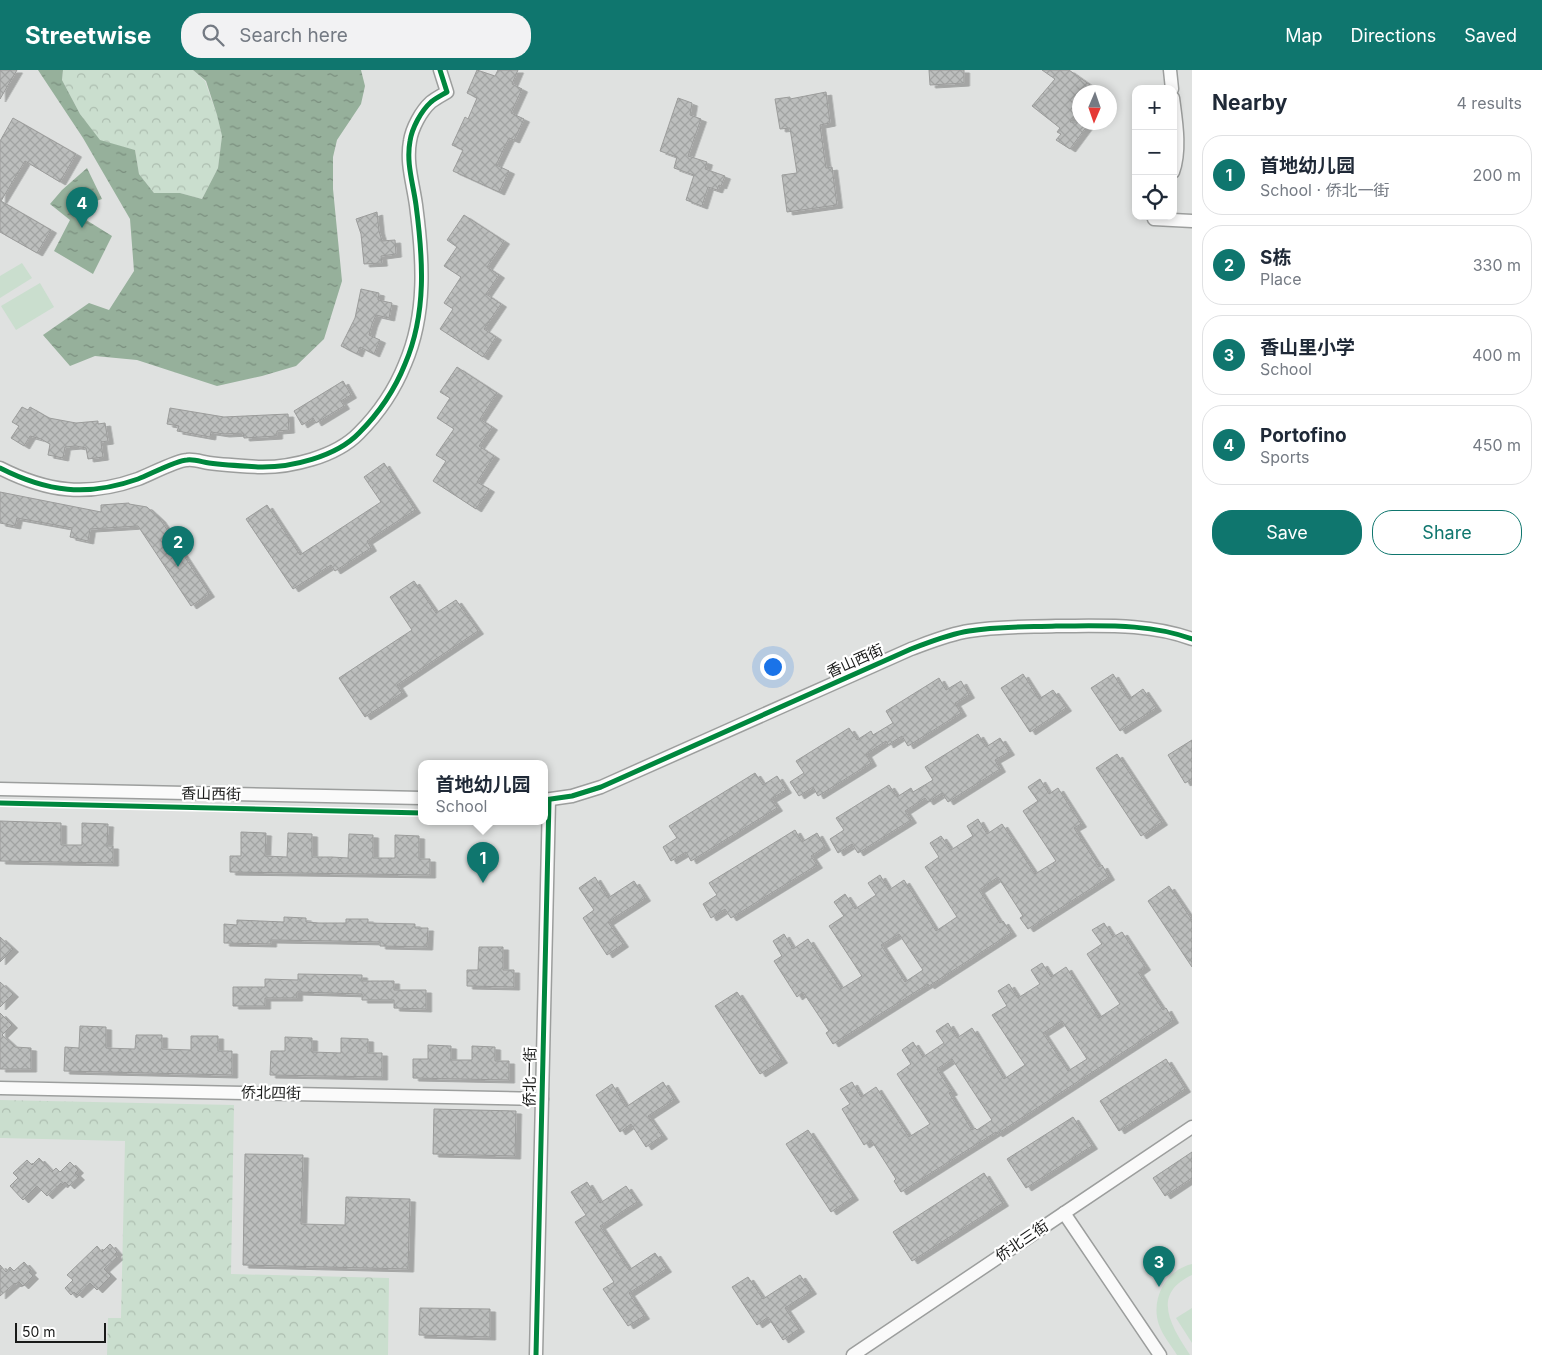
<!DOCTYPE html>
<meta charset="utf-8">
<style>
:root{--surface:#fff;--page:#f2f2f3;--text:#1f2937;--muted:#747a83;--line:#e0e1e3;--accent:#0f766e}
body{margin:0;font-family:Inter,"Noto Sans SC",sans-serif;background:var(--page);color:var(--text)}
.controls{position:absolute;right:15px;top:15px;display:grid;overflow:hidden;border-radius:10px;box-shadow:0 2px 8px #0003}
.controls button{width:45px;height:45px;display:grid;place-items:center;padding:0;border:0;border-bottom:1px solid var(--line);background:var(--surface);color:var(--text);font:25px sans-serif}
.compass{position:absolute;left:1072px;top:15px;width:45px;height:45px;border-radius:50%;background:var(--surface);box-shadow:0 2px 8px #0003;rotate:182deg}
.scale{position:absolute;left:15px;bottom:12px;width:91px;box-sizing:border-box;padding-left:5px;border:2px solid #191a19;border-top:0;font-size:14px;line-height:18px;white-space:nowrap;color:#191a19;-webkit-text-stroke:4px #fff;paint-order:stroke}
.you{position:absolute;left:772px;top:596px;width:18px;height:18px;margin:-12px;border:4px solid #fff;border-radius:50%;background:#1a73e8;box-shadow:0 0 0 8px #1a73e833}
.badge{display:grid;place-items:center;width:32px;height:32px;border-radius:50%;background:var(--accent);color:#fff;font-size:16px;font-weight:700}
.pin{position:absolute;translate:-50% -41px;filter:drop-shadow(0 1px 2px #0008)}
.pin::after{content:'';position:absolute;top:26px;width:18px;height:15px;background:inherit;clip-path:polygon(0 0,100% 0,50% 100%)}
.popup{position:absolute;left:418px;top:690px;width:130px;height:65px;box-sizing:border-box;display:grid;place-content:center;border-radius:10px;background:var(--surface);filter:drop-shadow(0 1px 4px #0005);font-size:16px;white-space:nowrap;color:var(--muted)}
.popup b{font-size:19px;color:var(--text)}
.popup::after{content:'';position:absolute;left:50%;top:100%;margin-left:-10px;border:10px solid transparent;border-top-color:var(--surface)}
.list{margin:0;padding:0;list-style:none}
h2{display:flex;justify-content:space-between;align-items:center;height:65px;margin:0;padding:0 20px;font-size:21px}
h2 small{font-size:16px;font-weight:400;color:var(--muted)}
.list li{display:grid;grid-template-columns:32px 1fr auto;gap:15px;align-items:center;box-sizing:border-box;height:80px;margin:0 10px 10px;padding:0 10px;border:1px solid var(--line);border-radius:20px}
.list b{display:block;font-size:19px;white-space:nowrap}
.list p{margin:0;font-size:16px;white-space:nowrap;color:var(--muted)}
.list em{font-size:16px;font-style:normal;color:var(--muted)}
.actions{display:flex;gap:10px;padding:15px 20px}
.actions a{flex:1;padding:11px 0;border:1px solid var(--accent);border-radius:20px;text-align:center;font-size:18px;color:var(--accent)}
.actions .main{background:var(--accent);color:#fff}
.icon{flex:none;width:28px;height:28px;fill:none;stroke:currentColor;stroke-width:2;stroke-linecap:round;stroke-linejoin:round}
.map{position:relative;flex:none;width:1192px;height:1285px;overflow:hidden}
header{display:flex;align-items:center;gap:30px;box-sizing:border-box;height:70px;padding:0 25px;background:var(--accent);color:#fff}
header strong{font-size:24px}
nav{display:flex;gap:28px;margin-inline-start:auto;font-size:18px}
.search{width:350px;height:45px;background:var(--page);display:flex;align-items:center;gap:12px;box-sizing:border-box;padding:0 18px;border-radius:20px;color:var(--muted);font-size:19px}
main{display:flex}
aside{flex:1;background:var(--surface)}
.map>svg:first-child{display:block}
.forest{fill:url(#forest-crowns)}
.pitch{fill:#cadece}
.water{fill:url(#water-ripples)}
.building{fill:url(#building-cross-hatch);stroke:#9b9c9b;fill-rule:evenodd;filter:url(#shadow)}
.lines{fill:none;stroke-linecap:round;stroke-linejoin:round}
.minor-casing{stroke:#9c9e9d;stroke-width:15}
.minor{stroke:#fafafa;stroke-width:12}
.cycleway-casing{stroke:#fff;stroke-width:8}
.cycleway{stroke:#00873e;stroke-width:5}
.labels{text-anchor:middle;stroke-width:4.5;stroke-linejoin:round;paint-order:stroke}
.street-label{font-size:15px;fill:#191a19;stroke:#fff}
</style>
<header>
<strong>Streetwise</strong>
<div class="search"><svg class="icon" aria-label="search" viewBox="0 0 24 24"><circle cx="10" cy="10" r="6"/><path d="M15 15l6 6"/></svg>Search here</div>
<nav><a>Map</a><a>Directions</a><a>Saved</a></nav>
</header>
<main>
<div class="map">
<svg width="1192" height="1285" viewBox="0 0 1192 1285">
<defs>
<pattern id="forest-crowns" width="20" height="18" patternUnits="userSpaceOnUse" patternTransform="scale(1.25)"><rect width="20" height="18" fill="#cadece"/><path d="M2 6a3 3 0 1 1 6 0M12 15a3 3 0 1 1 6 0" fill="none" stroke="#adbeb0"/></pattern>
<pattern id="water-ripples" width="26" height="14" patternUnits="userSpaceOnUse" patternTransform="scale(1.25)"><rect width="26" height="14" fill="#96b09b"/><path d="M2 4q2-2 4 0t4 0M15 11q2-2 4 0t4 0" fill="none" stroke="#7a8e7e"/></pattern>
<pattern id="building-cross-hatch" width="8" height="8" patternUnits="userSpaceOnUse" patternTransform="scale(1.25)"><rect width="8" height="8" fill="#bcbebd"/><path d="M0 0l8 8M0 8l8-8" fill="none" stroke="#a1a3a2"/></pattern>
<filter id="shadow"><feDropShadow dx="5.5" dy="3" stdDeviation="0" flood-color="#0004"/></filter>
</defs>
<rect width="100%" height="100%" fill="#dfe1e0"/>
<g class="forest">
<polygon points="63,0 193,0 205,11 217,45 222,66 218,98 202,129 180,123 154,123 139,104 135,80 100,71 80,44 62,10"/>
<polygon points="0,1030 234,1035 231,1204 389,1208 388,1285 107,1285 108,1248 121,1248 125,1071 0,1068"/>
</g>
<g class="pitch">
<polygon points="22,193 32,208 0,228 0,206"/>
<polygon points="40,213 54,237 16,260 1,236"/>
<path d="M1192 1194V1205C1149 1225 1173 1258 1190 1285H1177C1171 1275 1163 1266 1159 1255 1150 1229 1166 1200 1192 1194Z"/>
<polygon points="1192,1238 1192,1273 1176,1248"/>
</g>
<g class="water">
<polygon points="38,0 63,0 62,10 80,44 100,70 135,80 139,104 154,123 180,123 202,129 218,98 222,66 217,45 206,11 193,0 361,0 365,16 361,34 337,70 333,87 333,119 342,211 324,269 296,296 262,306 217,316 137,290 95,286 70,296 43,265 89,233 109,240 134,201 130,149 83,68"/>
<polygon points="87,98 102,129 79,137 83,148 112,166 93,204 54,181 70,150 50,134 62,120"/>
</g>
<g class="building">
<polygon points="0,0 17,0 0,29"/>
<polygon points="477,0 495,6 498,0 518,0 512,14 522,19 511,43 524,49 514,70 509,68 496,95 509,101 499,122 453,101 463,80 452,75 465,47 468,49 477,28 467,23"/>
<polygon points="929,0 964,0 964,13 930,15"/>
<polygon points="1042,0 1069,0 1100,22 1080,22 1080,40 1070,52 1090,52 1070,79 1056,70 1061,64 1057,62 1060,58 1032,36 1055,9"/>
<polygon points="826,22 830,53 820,55 826,98 832,97 837,135 787,142 782,105 797,103 790,58 780,59 775,29 790,27 790,29"/>
<polygon points="678,28 692,33 690,45 701,49 688,86 707,92 705,99 725,106 721,116 719,115 717,120 708,117 702,136 686,130 694,105 674,98 677,87 660,81"/>
<polygon points="13,48 76,84 60,112 25,91 1,131 51,160 37,183 0,162 0,71"/>
<polygon points="377,142 379,161 382,171 395,170 396,184 381,186 382,193 364,194 361,164 356,149"/>
<polygon points="464,145 504,171 487,197 499,205 486,224 501,234 484,259 496,267 483,287 440,259 453,239 444,233 461,207 444,196 457,177 447,170"/>
<polygon points="361,219 379,223 378,230 392,233 389,248 376,245 372,254 369,265 380,270 374,284 360,277 357,284 341,276 355,248"/>
<polygon points="457,297 497,323 480,349 492,357 479,376 494,386 477,412 489,419 476,439 433,411 446,391 436,385 454,359 437,348 450,328 440,322"/>
<polygon points="343,311 351,325 341,331 344,336 316,353 313,348 302,355 294,341"/>
<polygon points="22,337 28,340 30,337 49,348 76,353 98,351 98,354 105,353 108,371 101,372 103,387 88,389 86,378 76,376 65,377 63,388 48,385 50,374 41,369 30,366 24,376 11,368 19,356 12,352"/>
<polygon points="170,338 224,347 288,344 289,360 277,361 277,366 244,368 243,363 224,364 211,362 210,367 177,361 179,356 167,354"/>
<polygon points="384,393 415,440 367,471 371,478 335,501 331,495 293,519 246,449 267,435 300,485 381,432 364,407"/>
<polygon points="0,422 101,442 101,435 129,433 129,434 147,437 160,449 209,524 191,536 138,456 90,459 88,471 70,467 72,458 17,448 15,456 0,453"/>
<polygon points="414,511 436,543 456,530 478,561 397,615 402,623 365,647 339,608 412,560 390,527"/>
<polygon points="1023,604 1039,629 1053,620 1066,638 1030,662 1001,618"/>
<polygon points="1113,604 1129,629 1143,619 1156,638 1120,661 1091,618"/>
<polygon points="939,608 946,620 961,611 969,625 955,633 961,643 908,676 902,666 888,675 886,671 866,684 871,693 818,726 813,717 799,726 790,712 804,703 796,691 849,658 857,670 871,661 873,665 893,653 886,641"/>
<polygon points="978,664 986,677 1000,668 1009,682 995,690 1000,699 948,732 942,723 928,732 925,728 905,741 911,750 858,783 852,774 838,783 830,769 844,760 836,748 889,715 897,727 911,718 913,722 933,710 925,697"/>
<polygon points="1192,670 1192,709 1185,713 1168,685"/>
<polygon points="1117,684 1162,752 1141,766 1096,698"/>
<polygon points="755,703 763,715 777,706 786,720 771,729 777,738 691,791 686,782 671,791 663,777 677,768 669,756"/>
<path d="M1040 709 1049 724 1058 718 1081 754 1074 758 1099 797 1102 795 1109 807 1028 859 1020 848 1023 846 998 807 979 820 1000 853 1003 851 1011 863 929 916 928 914 833 974 826 963 829 961 803 922 797 927 774 891 782 886 773 871 784 864 793 879 808 869 841 919 862 906 829 856 844 846 834 832 845 824 855 839 876 825 868 813 880 805 889 820 904 810 936 861 957 847 925 797 939 787 930 773 941 766 951 780 973 766 967 756 978 749 987 764 1002 754 1035 804 1056 791 1023 741 1038 731 1028 717ZM899 864 923 900 905 912 881 875Z"/>
<polygon points="0,751 61,753 61,775 82,775 82,753 108,754 107,776 113,776 113,793 0,791"/>
<polygon points="795,760 802,772 817,763 825,777 811,786 817,795 731,848 725,839 711,848 703,834 717,825 709,813"/>
<polygon points="241,762 266,763 265,786 287,787 288,763 312,764 312,787 332,787 348,788 349,764 373,765 373,788 395,788 395,765 419,766 419,789 430,789 430,805 230,802 230,786 241,786"/>
<polygon points="595,807 608,828 634,811 645,828 608,852 623,874 607,885 583,848 594,840 579,818"/>
<polygon points="1169,816 1192,850 1192,897 1148,831"/>
<polygon points="284,847 306,848 306,852 319,853 346,853 346,849 368,849 368,853 415,854 415,858 428,858 427,877 380,876 380,872 333,871 271,870 271,874 224,873 224,854 237,855 237,850 284,852"/>
<path d="M1104 853 1113 867 1122 862 1145 897 1138 902 1163 940 1166 938 1173 950 997 1064 996 1062 901 1122 894 1111 896 1109 871 1070 864 1075 842 1039 850 1034 840 1019 852 1012 861 1027 876 1017 909 1067 930 1054 897 1004 911 994 902 980 913 972 923 987 944 973 936 961 948 953 957 968 972 958 1004 1009 1025 995 992 945 1007 936 998 921 1009 914 1018 928 1040 914 1031 900 1042 893 1051 907 1066 897 1099 948 1120 934 1087 884 1102 874 1092 860ZM1062 951 1087 989 1068 1001 1043 963ZM952 989 992 1050 977 1060 975 1058 972 1060 949 1023 952 1022 937 999Z"/>
<polygon points="0,867 13,879 0,892"/>
<polygon points="479,877 503,877 503,900 514,900 514,917 467,916 467,900 478,900"/>
<polygon points="298,904 362,905 362,911 394,911 394,920 426,920 426,939 394,938 394,930 362,930 362,924 297,922 297,928 265,928 265,936 233,936 233,917 265,917 265,909 298,910"/>
<polygon points="0,912 13,924 0,937"/>
<polygon points="737,922 782,990 760,1004 715,936"/>
<polygon points="0,943 12,955 2,965 15,977 31,978 31,999 0,999"/>
<polygon points="80,956 106,957 106,978 135,979 136,965 162,965 162,979 191,980 191,966 218,966 218,981 232,981 232,1005 64,1001 65,977 79,978"/>
<polygon points="285,967 312,968 312,982 341,983 341,968 368,969 368,983 382,983 382,1007 270,1005 271,981 285,981"/>
<polygon points="428,975 451,976 451,990 472,990 472,976 495,977 495,991 509,991 509,1010 413,1008 413,989 428,989"/>
<polygon points="1166,989 1185,1019 1119,1061 1100,1031"/>
<polygon points="663,1012 674,1029 648,1046 662,1066 646,1077 631,1054 620,1062 596,1025 612,1014 626,1037"/>
<polygon points="434,1039 516,1041 515,1086 433,1084"/>
<polygon points="1073,1047 1092,1076 1026,1118 1007,1089"/>
<polygon points="808,1060 853,1127 831,1142 786,1074"/>
<polygon points="1192,1082 1192,1108 1165,1126 1153,1108"/>
<polygon points="245,1084 303,1085 301,1154 345,1155 346,1127 410,1129 408,1199 243,1195"/>
<polygon points="39,1088 52,1102 56,1098 60,1102 70,1092 78,1100 75,1103 79,1107 69,1116 65,1112 62,1115 61,1113 47,1126 37,1116 23,1130 10,1116 18,1108 13,1103 27,1090 32,1095"/>
<polygon points="984,1103 1003,1133 912,1191 893,1162"/>
<polygon points="587,1112 600,1133 626,1116 637,1132 600,1156 629,1200 655,1183 666,1199 629,1223 644,1246 628,1256 603,1219 614,1212 575,1152 586,1145 571,1122"/>
<polygon points="110,1174 117,1182 115,1184 117,1187 104,1199 111,1206 97,1220 90,1213 77,1225 74,1222 71,1225 65,1218 73,1210 67,1205 97,1176 102,1182"/>
<polygon points="24,1192 31,1200 29,1202 33,1206 23,1216 19,1212 16,1214 15,1213 0,1226 0,1195 6,1202 10,1197 14,1201"/>
<polygon points="800,1205 811,1221 785,1238 799,1259 783,1270 768,1247 757,1255 732,1217 748,1207 763,1229"/>
<polygon points="420,1238 490,1239 490,1267 419,1265"/>
</g>
<g class="lines">
<defs>
<g id="minor">
<polyline points="1170,0 1172,19"/>
<path d="M1173 28C1176 51 1181 80 1173 102"/>
<polyline points="1156,146 1154,149 1192,151"/>
<path d="M0 398C47 422 87 427 138 409 149 405 177 390 187 390 194 389 202 392 209 393 225 395 242 396 258 397 290 398 336 387 359 363 378 344 395 319 405 294 427 243 423 188 416 135 413 113 406 93 410 71 412 58 421 41 431 32 436 28 442 25 447 22L440 0"/>
<polyline points="0,719 422,728"/>
<path d="M544 730 572 726 601 717 911 579C930 572 949 564 969 561 998 556 1027 557 1056 556 1102 556 1149 553 1192 569"/>
<polyline points="0,1018 542,1029"/>
<polyline points="1064,1143 1160,1285"/>
<polyline points="536,1285 549,730"/>
<polyline points="853,1285 1192,1057"/>
</g>
</defs>
<use href="#minor" class="minor-casing"/>
<use href="#minor" class="minor"/>
<defs>
<g id="cycleway">
<path d="M0 398C47 422 87 427 138 409 149 405 177 390 187 390 194 389 202 392 209 393 225 395 242 396 258 397 290 398 336 387 359 363 378 344 395 319 405 294 427 243 423 188 416 135 413 113 406 93 410 71 412 58 421 41 431 32 436 28 442 25 447 22L440 0"/>
<path d="M544 730 572 726 601 717 911 579C930 572 949 564 969 561 998 556 1027 557 1056 556 1102 556 1149 553 1192 569"/>
<polyline points="0,733 422,743"/>
<polyline points="536,1285 549,730"/>
</g>
</defs>
<use href="#cycleway" class="cycleway-casing"/>
<use href="#cycleway" class="cycleway"/>
</g>
<g class="labels">
<g class="street-label">
<text transform="translate(855 591) rotate(-24)" y="5">香山西街</text>
<text transform="translate(211 724) rotate(1)" y="5">香山西街</text>
<text transform="translate(530 1007) rotate(-89)" y="5">侨北一街</text>
<text transform="translate(271 1023) rotate(1)" y="5">侨北四街</text>
<text transform="translate(1022 1171) rotate(-34)" y="5">侨北三街</text>
</g>
</g>
</svg>
<div class="controls">
<button>+</button>
<button>−</button>
<button><svg class="icon" aria-label="locate" viewBox="0 0 24 24"><circle cx="12" cy="12" r="6"/><path d="M12 2v4M12 18v4M2 12h4M18 12h4"/></svg></button>
</div>
<svg class="compass" viewBox="-18 -18 36 36"><path d="M0-13l5 13h-10z" fill="#e53935"/><path d="M0 13l5-13h-10z" fill="#747a83"/></svg>
<div class="scale">50 m</div>
<div class="you"></div>
<div class="pin badge" style="left:483px;top:813px">1</div>
<div class="popup"><b>首地幼儿园</b>School</div>
<div class="pin badge" style="left:178px;top:497px">2</div>
<div class="pin badge" style="left:1159px;top:1217px">3</div>
<div class="pin badge" style="left:82px;top:158px">4</div>
</div>
<aside>
<h2>Nearby<small>4 results</small></h2>
<ul class="list">
<li><span class="badge">1</span><div><b>首地幼儿园</b><p>School · 侨北一街</p></div><em>200 m</em></li>
<li><span class="badge">2</span><div><b>S栋</b><p>Place</p></div><em>330 m</em></li>
<li><span class="badge">3</span><div><b>香山里小学</b><p>School</p></div><em>400 m</em></li>
<li><span class="badge">4</span><div><b>Portofino</b><p>Sports</p></div><em>450 m</em></li>
</ul>
<div class="actions"><a class="main">Save</a><a>Share</a></div>
</aside>
</main>
